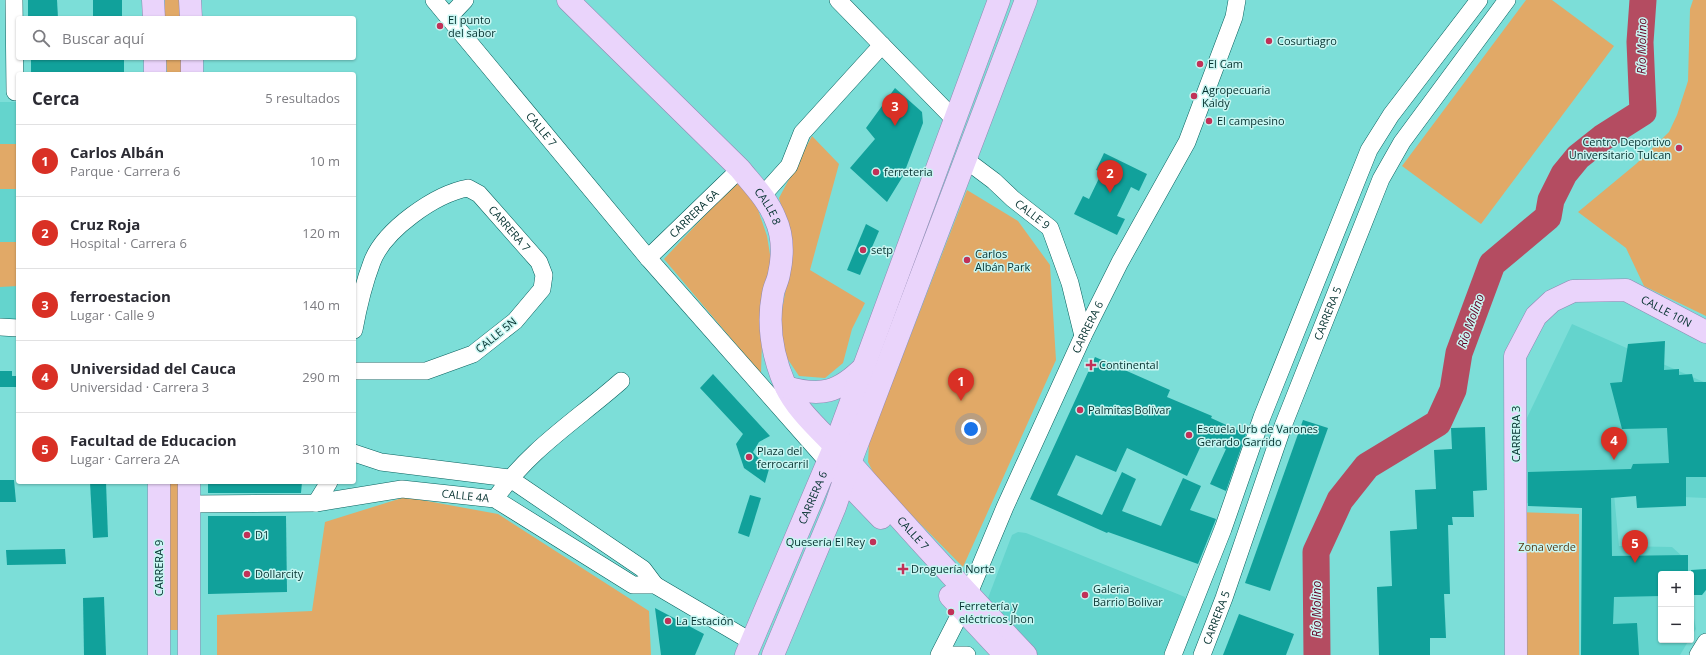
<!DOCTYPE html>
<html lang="es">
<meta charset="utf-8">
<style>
:root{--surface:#fff;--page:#f2f2f3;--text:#2b2b33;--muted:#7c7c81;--line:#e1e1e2;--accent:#d93025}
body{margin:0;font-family:"Open Sans",sans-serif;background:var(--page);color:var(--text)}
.controls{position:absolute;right:12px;bottom:12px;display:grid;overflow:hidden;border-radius:4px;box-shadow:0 1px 3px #0004}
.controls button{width:36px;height:36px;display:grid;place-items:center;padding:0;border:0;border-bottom:1px solid var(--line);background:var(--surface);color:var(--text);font:20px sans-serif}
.you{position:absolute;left:971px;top:429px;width:14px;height:14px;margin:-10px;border:3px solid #fff;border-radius:50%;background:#1a73e8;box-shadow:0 0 0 6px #1a73e833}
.badge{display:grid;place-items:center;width:26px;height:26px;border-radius:50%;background:var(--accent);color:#fff;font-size:13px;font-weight:700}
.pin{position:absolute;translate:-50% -33px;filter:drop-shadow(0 1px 2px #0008)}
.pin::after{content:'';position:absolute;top:21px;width:14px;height:12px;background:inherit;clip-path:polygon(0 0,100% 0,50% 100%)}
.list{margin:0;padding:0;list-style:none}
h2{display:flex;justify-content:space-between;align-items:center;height:52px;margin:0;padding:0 16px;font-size:17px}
h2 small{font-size:13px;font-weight:400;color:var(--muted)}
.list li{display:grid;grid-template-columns:26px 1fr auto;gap:12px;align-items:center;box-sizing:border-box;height:72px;padding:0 16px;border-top:1px solid var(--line)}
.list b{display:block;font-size:15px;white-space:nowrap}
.list p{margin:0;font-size:13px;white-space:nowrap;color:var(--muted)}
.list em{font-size:13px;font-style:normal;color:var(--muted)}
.icon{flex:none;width:22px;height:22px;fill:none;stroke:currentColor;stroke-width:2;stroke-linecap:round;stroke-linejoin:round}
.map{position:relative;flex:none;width:1706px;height:655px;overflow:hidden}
.search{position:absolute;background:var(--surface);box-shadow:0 1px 3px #0004;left:16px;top:16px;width:340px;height:44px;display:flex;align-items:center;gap:10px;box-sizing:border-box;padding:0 14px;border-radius:4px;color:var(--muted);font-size:15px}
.panel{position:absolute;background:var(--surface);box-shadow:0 1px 3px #0004;left:16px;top:72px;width:340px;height:412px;border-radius:4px}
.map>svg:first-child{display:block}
.built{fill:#64d4cd}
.green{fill:#e1a967}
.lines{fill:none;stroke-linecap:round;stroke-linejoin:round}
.river{stroke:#b44c61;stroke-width:27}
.building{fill:#11a19b}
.minor-casing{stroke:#08615e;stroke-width:18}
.major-casing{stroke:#9088b2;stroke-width:23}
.minor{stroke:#fff;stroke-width:17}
.major{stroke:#ead4fb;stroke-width:22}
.poi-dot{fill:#c13158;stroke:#c8f6f2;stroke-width:1.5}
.labels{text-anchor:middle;stroke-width:3;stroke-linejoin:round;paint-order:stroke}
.poi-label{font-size:11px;fill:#04312f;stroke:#c8f6f2;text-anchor:start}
.street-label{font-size:11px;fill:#04312f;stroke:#c8f6f2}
.park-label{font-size:11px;fill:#593c16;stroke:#c8f6f2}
.water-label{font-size:12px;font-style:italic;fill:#660024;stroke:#c8f6f2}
</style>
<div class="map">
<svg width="1706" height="655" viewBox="0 0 1706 655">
<rect width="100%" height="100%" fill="#7cded8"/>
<g class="built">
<polygon points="0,102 18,102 18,320 0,319"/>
<polygon points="1572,324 1706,383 1706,498 1614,494 1619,546 1672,547 1682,556 1661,574 1661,640 1689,640 1680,655 1588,655 1587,506 1522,503 1523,426"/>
<polygon points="1018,532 1026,533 1185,597 1185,608 1167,655 1033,655 985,606 1012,535"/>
<polygon points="1691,602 1696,629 1691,637"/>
</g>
<g class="green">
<rect x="165" y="0" width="18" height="18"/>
<polygon points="1526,0 1552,0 1614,46 1481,224 1402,166"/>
<polygon points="1693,0 1706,0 1706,316 1644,286 1626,248 1578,212 1636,164 1669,132 1677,115 1688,81 1690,9"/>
<polygon points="166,58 184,58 184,74 167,74"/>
<polygon points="812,136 839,164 810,270 865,303 852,329 843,363 825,378 799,376 783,352 779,327 788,277 790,239 779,198"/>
<rect x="0" y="144" width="18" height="45"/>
<polygon points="739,179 756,204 767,236 772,267 762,340 761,374 664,259"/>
<polygon points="967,190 1018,221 1050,265 1056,360 963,567 877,480 868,462 869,443"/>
<polygon points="0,242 18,242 18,286 0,287"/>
<polygon points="166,482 181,482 182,630 166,630"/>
<polygon points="405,497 498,514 649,611 651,655 217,655 217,615 312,611 325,522"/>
<polygon points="1515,512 1579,514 1579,655 1519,655"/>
</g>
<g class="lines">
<polyline class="river" points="1317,655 1316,552 1340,500 1367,466 1438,423 1453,390 1459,353 1492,264 1548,217 1551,200 1564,174 1578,157 1602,138 1643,112 1640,42 1643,0"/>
</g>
<g class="building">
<polygon points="28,0 57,0 58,18 28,18"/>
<polygon points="93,0 122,0 122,17 93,18"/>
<rect x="31" y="58" width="93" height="16"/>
<polygon points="895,88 922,112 923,123 903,176 887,202 850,168 875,139 866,128"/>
<polygon points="1104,153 1147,174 1139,191 1131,187 1117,216 1125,219 1117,235 1074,214 1083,196 1089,199 1102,172 1096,170"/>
<polygon points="866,224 879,231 860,275 847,270"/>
<polygon points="1665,341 1664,370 1679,369 1679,375 1692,374 1694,382 1706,382 1706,477 1686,477 1686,506 1637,508 1636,496 1611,498 1612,556 1688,555 1688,574 1661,574 1661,596 1614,597 1613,624 1637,623 1639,655 1581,655 1582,508 1528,506 1528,472 1631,469 1633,464 1669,463 1667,428 1622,429 1610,383 1622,382 1628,344"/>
<polygon points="1095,357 1170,390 1167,397 1212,416 1211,418 1246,434 1226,491 1210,484 1226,449 1204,439 1187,476 1127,448 1116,472 1076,455 1057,495 1102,515 1122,472 1136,479 1122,511 1161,526 1183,478 1201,486 1190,510 1216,519 1198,564 1108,532 1107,533 1030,499"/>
<polygon points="0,371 12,371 12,376 18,376 18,387 0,387"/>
<polygon points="713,374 770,436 759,442 753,452 761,461 771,462 765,483 744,468 736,444 743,434 700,388"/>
<polygon points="1303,420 1328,428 1270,591 1245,583"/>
<polygon points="1485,427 1487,490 1473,491 1474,517 1452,517 1453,525 1448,525 1450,594 1444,594 1446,638 1430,638 1430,655 1379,655 1377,587 1392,586 1390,531 1417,529 1415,490 1436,489 1434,450 1452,449 1451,428"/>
<polygon points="0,480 14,480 16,502 0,502"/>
<polygon points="90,482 106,482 108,537 93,538"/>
<polygon points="208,482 302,482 301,493 208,493"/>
<polygon points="750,495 761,498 749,537 738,533"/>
<polygon points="208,516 286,516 287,592 208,594"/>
<polygon points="65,549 66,564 7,565 6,550"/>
<polygon points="1706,569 1706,590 1702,595 1691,595 1691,570"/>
<polygon points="104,597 106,655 84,655 83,598"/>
<polygon points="655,608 704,634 695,655 661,655"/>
<polygon points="1239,614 1294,634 1286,655 1223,655"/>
</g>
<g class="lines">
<defs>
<g id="minor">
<polyline points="14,0 15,92"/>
<path id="s1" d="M434 0 648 258 828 462"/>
<polyline points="838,0 954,119"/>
<polyline points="449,17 465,0"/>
<path id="s2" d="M966 160 994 181 1013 199 1050 228 1070 283 1083 336"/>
<polyline points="762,196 789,166 802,133 882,45"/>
<path id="s3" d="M648 258 740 169"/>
<polyline points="0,327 18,328"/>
<path id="s4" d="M354 330C358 308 364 283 372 262 384 230 435 194 468 188L479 194 539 262 544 275 542 289 515 321 473 354 426 371H354"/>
<polyline points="354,453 381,462 509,478 643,569 655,585"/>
<path d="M495 499C529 449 577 420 621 381"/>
<polyline points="316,503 329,482"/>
<path id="s5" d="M189 504 316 503 402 489 495 499 633 585H655L752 642"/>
<path id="s6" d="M939 655 962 610 1005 507 1083 336 1120 262 1187 142 1234 17 1237 0"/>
<polyline points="946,655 967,655"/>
<polyline points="1173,655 1223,529 1262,417 1369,150 1391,115 1479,0"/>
<path id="s7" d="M1202 655 1224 598 1283 426 1381 179 1402 142 1507 0"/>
<polyline points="1698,655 1706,642"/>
</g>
<g id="major">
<polyline points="153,0 154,18"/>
<polyline points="190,0 191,18"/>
<path id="s8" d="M568 0 740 169C752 184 768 200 775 218 783 235 783 256 779 274 778 281 774 287 773 294 767 325 773 357 785 385 798 413 825 434 845 457 904 524 964 590 1026 655"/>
<polyline points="155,58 155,74"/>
<polyline points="192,74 192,58"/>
<path d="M786 387C821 397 838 393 864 367"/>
<polyline points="835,470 881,518"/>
<polyline points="189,482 189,655"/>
<polyline points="950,596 1005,655"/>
<polyline points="159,655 159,482"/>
<path id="s9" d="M746 655 835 445 999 0"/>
<polyline points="773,655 835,507 850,463 1026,0"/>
<path id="s10" d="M1516 655 1515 356 1536 316 1552 301 1573 291 1626 290 1706 332"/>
</g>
</defs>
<use href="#minor" class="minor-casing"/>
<use href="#major" class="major-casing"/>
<use href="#minor" class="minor"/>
<use href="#major" class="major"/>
</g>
<g class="poi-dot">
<circle cx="440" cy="26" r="4"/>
<circle cx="1269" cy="41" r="4"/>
<circle cx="1200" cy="64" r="4"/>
<circle cx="1194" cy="96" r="4"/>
<circle cx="1209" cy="121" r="4"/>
<circle cx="1679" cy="148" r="4"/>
<circle cx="876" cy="172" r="4"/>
<circle cx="863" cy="250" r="4"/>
<circle cx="967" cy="260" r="4"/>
<path d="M1089 359h4v4h4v4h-4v4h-4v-4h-4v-4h4z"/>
<circle cx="1080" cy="410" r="4"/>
<circle cx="1189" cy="435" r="4"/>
<circle cx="749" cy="457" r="4"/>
<circle cx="247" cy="535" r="4"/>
<circle cx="873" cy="542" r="4"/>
<path d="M901 563h4v4h4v4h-4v4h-4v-4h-4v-4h4z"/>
<circle cx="247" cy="574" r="4"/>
<circle cx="1085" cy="595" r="4"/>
<circle cx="951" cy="612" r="4"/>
<circle cx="668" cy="621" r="4"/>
</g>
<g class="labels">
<g class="poi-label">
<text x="448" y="24">El punto<tspan x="448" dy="13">del sabor</tspan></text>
<text x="1277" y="45">Cosurtiagro</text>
<text x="1208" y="68">El Cam</text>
<text x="1202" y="94">Agropecuaria<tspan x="1202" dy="13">Kaldy</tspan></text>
<text x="1217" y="125">El campesino</text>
<text x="1671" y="146" text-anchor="end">Centro Deportivo<tspan x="1671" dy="13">Universitario Tulcan</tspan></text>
<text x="884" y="176">ferreteria</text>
<text x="871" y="254">setp</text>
<text x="975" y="258">Carlos<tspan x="975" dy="13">Albán Park</tspan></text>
<text x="1099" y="369">Continental</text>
<text x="1088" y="414">Palmitas Bolívar</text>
<text x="1197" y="433">Escuela Urb de Varones<tspan x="1197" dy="13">Gerardo Garrido</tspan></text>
<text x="757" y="455">Plaza del<tspan x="757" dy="13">ferrocarril</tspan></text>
<text x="255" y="539">D1</text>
<text x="865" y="546" text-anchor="end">Quesería El Rey</text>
<text x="911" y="573">Droguería Norte</text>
<text x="255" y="578">Dollarcity</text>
<text x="1093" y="593">Galeria<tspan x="1093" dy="13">Barrio Bolivar</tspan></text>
<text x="959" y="610">Ferretería y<tspan x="959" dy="13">eléctricos Jhon</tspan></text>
<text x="676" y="625">La Estación</text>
</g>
<g class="street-label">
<text dy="4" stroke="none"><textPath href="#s1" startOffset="168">CALLE 7</textPath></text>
<text dy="4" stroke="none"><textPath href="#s8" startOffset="288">CALLE 8</textPath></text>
<text dy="4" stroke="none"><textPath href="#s3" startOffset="64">CARRERA 6A</textPath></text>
<text dy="4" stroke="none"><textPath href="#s2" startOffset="86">CALLE 9</textPath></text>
<text dy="4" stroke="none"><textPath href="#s4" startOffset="254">CARRERA 7</textPath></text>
<text dy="4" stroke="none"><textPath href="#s10" startOffset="488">CALLE 10N</textPath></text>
<text dy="4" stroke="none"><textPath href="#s7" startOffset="364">CARRERA 5</textPath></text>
<text dy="4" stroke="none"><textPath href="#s6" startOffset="360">CARRERA 6</textPath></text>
<text transform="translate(496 335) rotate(-39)" y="4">CALLE 5N</text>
<text transform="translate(1516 434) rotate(-90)" y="4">CARRERA 3</text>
<text dy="4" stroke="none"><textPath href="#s5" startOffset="278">CALLE 4A</textPath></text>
<text dy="4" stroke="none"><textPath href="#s9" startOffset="171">CARRERA 6</textPath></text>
<text dy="4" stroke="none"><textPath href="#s8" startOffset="669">CALLE 7</textPath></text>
<text transform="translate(159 568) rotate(-90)" y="4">CARRERA 9</text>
<text dy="4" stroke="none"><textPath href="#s7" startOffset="40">CARRERA 5</textPath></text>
</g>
<g class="park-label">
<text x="1547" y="551">Zona verde</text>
</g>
<g class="water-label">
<text transform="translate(1642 46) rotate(-89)" y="4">Río Molino</text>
<text transform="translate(1471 321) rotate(-70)" y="4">Río Molino</text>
<text transform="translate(1317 609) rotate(-90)" y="4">Río Molino</text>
</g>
</g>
</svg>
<div class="controls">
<button>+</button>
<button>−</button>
</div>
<div class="you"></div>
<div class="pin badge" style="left:961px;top:401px">1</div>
<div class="pin badge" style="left:1110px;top:193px">2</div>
<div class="pin badge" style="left:895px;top:126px">3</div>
<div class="pin badge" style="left:1614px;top:460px">4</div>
<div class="pin badge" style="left:1635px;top:563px">5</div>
<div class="search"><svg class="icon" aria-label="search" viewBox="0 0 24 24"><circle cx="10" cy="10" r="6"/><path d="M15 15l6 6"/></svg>Buscar aquí</div>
<section class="panel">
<h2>Cerca<small>5 resultados</small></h2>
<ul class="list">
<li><span class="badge">1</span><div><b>Carlos Albán</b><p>Parque · Carrera 6</p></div><em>10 m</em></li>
<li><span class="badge">2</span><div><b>Cruz Roja</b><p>Hospital · Carrera 6</p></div><em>120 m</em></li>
<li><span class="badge">3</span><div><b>ferroestacion</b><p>Lugar · Calle 9</p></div><em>140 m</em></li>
<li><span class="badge">4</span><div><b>Universidad del Cauca</b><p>Universidad · Carrera 3</p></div><em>290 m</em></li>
<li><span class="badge">5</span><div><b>Facultad de Educacion</b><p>Lugar · Carrera 2A</p></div><em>310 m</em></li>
</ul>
</section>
</div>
